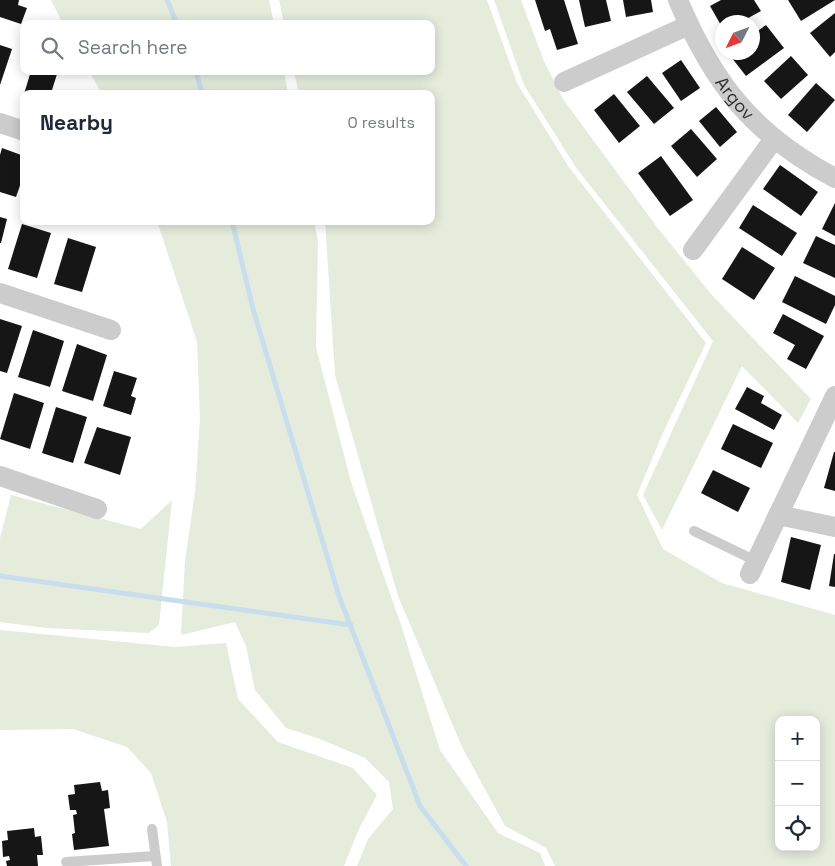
<!DOCTYPE html>
<meta charset="utf-8">
<style>
:root{--surface:#fff;--page:#f6f6f7;--text:#1f2937;--muted:#747a83;--line:#e0e1e3}
body{margin:0;font-family:"Space Grotesk",sans-serif;background:var(--page);color:var(--text)}
.controls{position:absolute;right:15px;bottom:15px;display:grid;overflow:hidden;border-radius:10px;box-shadow:0 2px 12px #0003}
.controls button{width:45px;height:45px;display:grid;place-items:center;padding:0;border:0;border-bottom:1px solid var(--line);background:var(--surface);color:var(--text);font:25px sans-serif}
.compass{position:absolute;left:715px;top:15px;width:45px;height:45px;border-radius:50%;background:var(--surface);box-shadow:0 2px 12px #0003;rotate:228deg}
.list{margin:0;padding:0;list-style:none}
h2{display:flex;justify-content:space-between;align-items:center;height:65px;margin:0;padding:0 20px;font-size:21px}
h2 small{font-size:16px;font-weight:400;color:var(--muted)}
.icon{flex:none;width:28px;height:28px;fill:none;stroke:currentColor;stroke-width:2;stroke-linecap:round;stroke-linejoin:round}
.map{position:relative;flex:none;width:835px;height:866px;overflow:hidden}
.search{position:absolute;background:var(--surface);box-shadow:0 2px 12px #0003;left:20px;top:20px;width:415px;height:55px;display:flex;align-items:center;gap:12px;box-sizing:border-box;padding:0 18px;border-radius:10px;color:var(--muted);font-size:19px}
.panel{position:absolute;background:var(--surface);box-shadow:0 2px 12px #0003;left:20px;top:90px;width:415px;height:135px;border-radius:10px}
.map>svg:first-child{display:block}
.green{fill:#e5ecdc;fill-rule:evenodd}
.lines{fill:none;stroke-linecap:round;stroke-linejoin:round}
.stream{stroke:#c8deed;stroke-width:5}
.building{fill:#161616}
.lane{stroke:#ccc;stroke-width:10}
.street{stroke:#ccc;stroke-width:20}
.labels{text-anchor:middle;stroke-width:5;stroke-linejoin:round;paint-order:stroke}
.street-label{font-size:18px;fill:#2f2f2f;stroke:#fff}
</style>
<div class="map">
<svg width="835" height="866" viewBox="0 0 835 866">
<rect width="100%" height="100%" fill="#fff"/>
<g class="green">
<polygon points="51,0 269,0 274,24 63,24"/>
<path d="M279 0H487L517 83 568 166 706 343 662 435 637 495 663 549 722 583 835 615V866H555L546 848 505 826 462 747 398 596 335 375 325 221H431V94H299L294 71H431V24H284ZM779 720H816V847H779Z"/>
<polygon points="494,0 521,0 544,61 563,99 657,227 711,294 811,399 798,423 742,366 662,530 643,495 713,341 577,169 524,85"/>
<polygon points="89,71 284,71 288,94 102,94"/>
<polygon points="157,221 314,221 318,241 316,347 351,482 401,625 440,750 498,833 540,853 545,866 357,866 368,839 393,809 389,782 365,758 320,739 286,728 255,690 246,646 235,622 181,635 185,561 195,492 200,418 197,342"/>
<polygon points="11,495 141,529 172,500 159,625 149,633 47,628 0,622 0,538"/>
<polygon points="0,630 175,647 226,643 238,699 278,742 353,768 377,795 359,829 344,866 171,866 167,822 151,773 127,747 73,729 0,730"/>
</g>
<g class="lines">
<g class="stream">
<polyline points="167,0 177,24"/>
<polyline points="196,71 202,94"/>
<polyline points="232,221 253,309 339,596 420,806 466,866"/>
<polyline points="0,576 351,625"/>
</g>
</g>
<g class="building">
<polygon points="0,0 19,0 18,5 27,8 21,24 0,17"/>
<polygon points="535,0 564,0 578,44 557,50 550,29 545,31"/>
<polygon points="579,0 606,0 611,21 585,27"/>
<polygon points="623,0 651,0 653,12 626,17"/>
<polygon points="721,0 754,0 761,11 741,22 722,22 722,27 710,6"/>
<polygon points="788,0 835,0 801,21"/>
<polygon points="835,13 835,52 830,57 810,33"/>
<polygon points="766,25 784,48 746,76 728,53 752,52 752,35"/>
<polygon points="0,45 12,49 0,85"/>
<polygon points="791,56 808,75 781,99 764,81"/>
<polygon points="681,60 700,88 681,101 662,73"/>
<polygon points="31,71 58,71 52,90 62,94 24,94"/>
<polygon points="647,76 674,108 654,124 627,92"/>
<polygon points="816,83 835,100 807,132 788,115"/>
<polygon points="614,94 640,126 619,143 594,110"/>
<polygon points="716,107 737,132 720,147 699,121"/>
<polygon points="691,129 717,159 697,177 671,146"/>
<polygon points="2,148 24,156 24,174 16,197 0,192 0,155"/>
<polygon points="661,156 693,200 670,216 638,173"/>
<polygon points="780,165 818,192 801,216 763,189"/>
<polygon points="835,203 835,236 822,229"/>
<polygon points="753,205 797,233 782,256 739,228"/>
<polygon points="0,217 7,219 1,243 0,243"/>
<polygon points="22,224 51,233 37,278 8,269"/>
<polygon points="816,236 835,245 835,278 803,263"/>
<polygon points="68,238 96,247 82,292 54,284"/>
<polygon points="742,247 775,268 754,300 722,279"/>
<polygon points="795,276 835,296 835,305 826,324 782,302"/>
<polygon points="783,314 824,336 806,369 787,359 795,345 773,333"/>
<polygon points="0,319 22,326 7,373 0,371"/>
<polygon points="33,330 64,341 50,387 18,377"/>
<polygon points="77,344 107,355 93,401 62,391"/>
<polygon points="114,371 137,378 131,396 136,398 131,415 103,406"/>
<polygon points="747,387 764,396 761,403 782,415 774,430 735,409"/>
<polygon points="14,393 44,403 30,449 0,439"/>
<polygon points="56,407 87,417 73,463 42,453"/>
<polygon points="733,424 773,443 761,468 721,449"/>
<polygon points="97,427 131,437 120,475 84,463"/>
<polygon points="834,452 835,452 835,491 824,488"/>
<polygon points="713,470 750,488 738,512 701,493"/>
<polygon points="791,537 821,545 810,590 781,582"/>
<polygon points="834,554 835,554 835,587 829,586"/>
<polygon points="100,782 102,791 108,790 110,808 104,809 109,846 74,850 72,834 75,833 73,815 77,814 76,810 70,810 68,795 75,794 74,785"/>
<polygon points="34,828 35,837 41,836 43,855 37,855 38,866 7,866 6,861 10,860 9,856 3,857 2,841 8,840 7,831"/>
</g>
<g class="lines">
<g class="lane">
<polyline points="694,531 756,561"/>
<polyline points="152,829 157,866"/>
<polyline points="66,862 155,856"/>
</g>
<g class="street">
<path id="s1" d="M678 0C714 85 753 134 835 178"/>
<polyline points="564,82 689,25"/>
<polyline points="0,123 24,131"/>
<polyline points="693,250 774,139"/>
<polyline points="0,293 111,330"/>
<polyline points="0,476 97,509"/>
<polyline points="778,515 835,527"/>
<polyline points="750,574 835,396"/>
</g>
</g>
<g class="labels">
<g class="street-label">
<text dy="6" stroke="none"><textPath href="#s1" startOffset="114">Argov</textPath></text>
</g>
</g>
</svg>
<div class="controls">
<button>+</button>
<button>−</button>
<button><svg class="icon" aria-label="locate" viewBox="0 0 24 24"><circle cx="12" cy="12" r="6"/><path d="M12 2v4M12 18v4M2 12h4M18 12h4"/></svg></button>
</div>
<svg class="compass" viewBox="-18 -18 36 36"><path d="M0-13l5 13h-10z" fill="#e53935"/><path d="M0 13l5-13h-10z" fill="#747a83"/></svg>
<div class="search"><svg class="icon" aria-label="search" viewBox="0 0 24 24"><circle cx="10" cy="10" r="6"/><path d="M15 15l6 6"/></svg>Search here</div>
<section class="panel">
<h2>Nearby<small>0 results</small></h2>
<ul class="list">
</ul>
</section>
</div>
